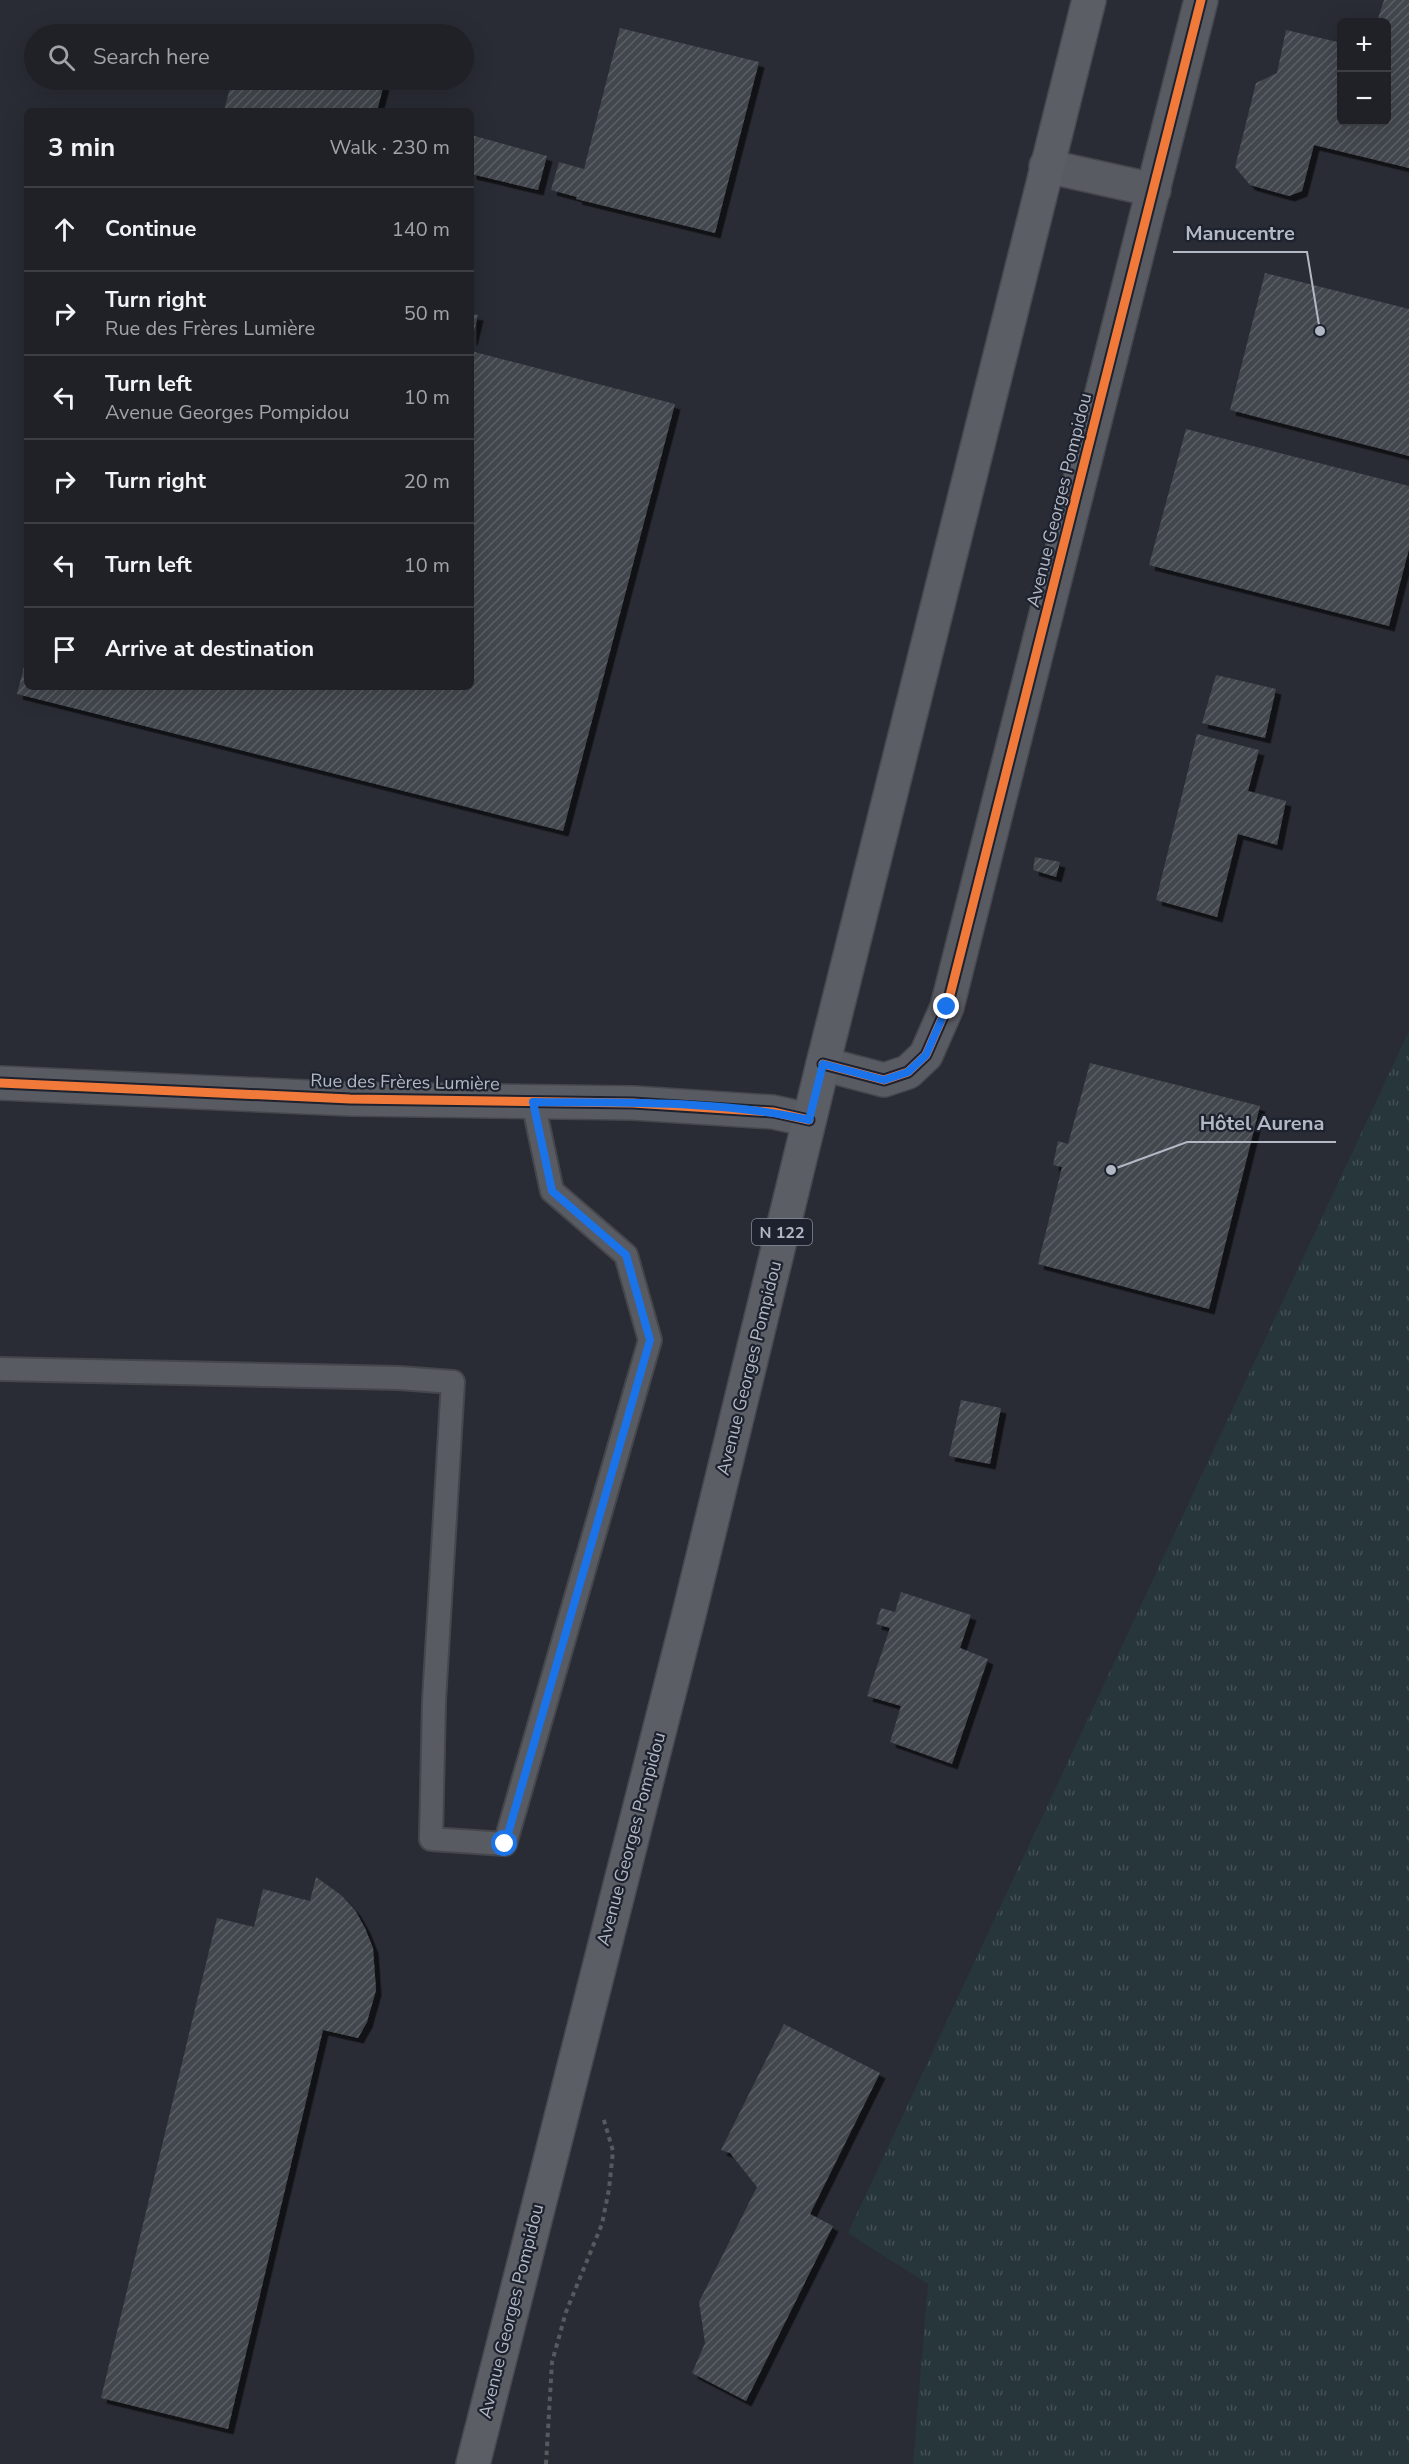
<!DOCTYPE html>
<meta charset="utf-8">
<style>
:root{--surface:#1f2127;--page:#2c2e33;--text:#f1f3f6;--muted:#a1a3a7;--line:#3c3e44}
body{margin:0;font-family:"Nunito Sans",sans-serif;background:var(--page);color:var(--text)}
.controls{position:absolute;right:18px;top:18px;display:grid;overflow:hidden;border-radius:9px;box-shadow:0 6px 24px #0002}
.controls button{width:54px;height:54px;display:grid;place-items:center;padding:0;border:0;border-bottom:2px solid var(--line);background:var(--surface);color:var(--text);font:30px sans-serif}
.stop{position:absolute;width:18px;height:18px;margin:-14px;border:4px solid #1a73e8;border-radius:50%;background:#fff}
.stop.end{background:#1a73e8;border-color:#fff;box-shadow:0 2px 6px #0008}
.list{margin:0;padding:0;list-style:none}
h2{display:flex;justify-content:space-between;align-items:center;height:78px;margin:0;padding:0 24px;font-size:26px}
h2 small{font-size:20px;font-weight:400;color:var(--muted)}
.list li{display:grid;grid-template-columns:39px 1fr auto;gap:18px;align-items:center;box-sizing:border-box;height:84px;padding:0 24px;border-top:2px solid var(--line)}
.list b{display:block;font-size:22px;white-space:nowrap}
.list p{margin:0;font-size:20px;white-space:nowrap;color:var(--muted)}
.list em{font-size:20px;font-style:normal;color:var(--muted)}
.icon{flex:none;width:33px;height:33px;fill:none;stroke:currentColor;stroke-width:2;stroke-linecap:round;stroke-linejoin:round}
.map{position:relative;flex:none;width:1409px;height:2464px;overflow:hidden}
.search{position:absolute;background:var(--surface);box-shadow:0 6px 24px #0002;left:24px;top:24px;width:450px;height:66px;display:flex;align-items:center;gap:15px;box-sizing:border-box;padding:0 21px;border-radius:33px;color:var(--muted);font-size:22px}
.panel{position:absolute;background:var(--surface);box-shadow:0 6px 24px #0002;left:24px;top:108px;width:450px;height:582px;border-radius:9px}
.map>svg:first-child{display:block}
.grass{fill:url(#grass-tufts)}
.building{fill:url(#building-hatch);filter:url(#shadow)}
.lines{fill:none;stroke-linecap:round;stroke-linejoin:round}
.lane-casing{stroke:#45474d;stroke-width:26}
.street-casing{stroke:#45474d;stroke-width:36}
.primary-casing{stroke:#474951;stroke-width:36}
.path{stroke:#565a5f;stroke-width:4;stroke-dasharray:4.5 4.5;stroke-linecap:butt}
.lane{stroke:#595b62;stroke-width:22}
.street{stroke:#595b62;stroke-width:33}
.primary{stroke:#5b5e64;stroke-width:33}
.cycleway-casing{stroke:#1d222e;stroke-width:13}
.cycleway{stroke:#f17a3a;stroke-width:9}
.route{stroke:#1a73e8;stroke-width:8}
.labels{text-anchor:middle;stroke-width:4.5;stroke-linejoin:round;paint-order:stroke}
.shield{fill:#1d222e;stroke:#868b98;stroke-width:1.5}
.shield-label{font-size:16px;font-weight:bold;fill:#b3b8c5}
.street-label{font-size:18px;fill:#b3b8c5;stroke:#1d222e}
.leader{fill:none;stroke:#b3b8c5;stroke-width:2}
.callout-dot{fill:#b3b8c5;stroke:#1d222e;stroke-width:2}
.callout-label{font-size:20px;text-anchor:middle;font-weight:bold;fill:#b3b8c5;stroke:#1d222e;stroke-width:4.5;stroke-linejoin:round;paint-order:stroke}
</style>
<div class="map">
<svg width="1409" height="2464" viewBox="0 0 1409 2464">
<defs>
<pattern id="grass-tufts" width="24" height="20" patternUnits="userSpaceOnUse" patternTransform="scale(1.5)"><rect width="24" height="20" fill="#27363a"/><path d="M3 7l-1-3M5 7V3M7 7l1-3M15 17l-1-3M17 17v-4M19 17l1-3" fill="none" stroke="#445155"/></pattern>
<pattern id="building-hatch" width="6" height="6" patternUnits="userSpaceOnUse" patternTransform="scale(1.5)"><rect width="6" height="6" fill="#43464d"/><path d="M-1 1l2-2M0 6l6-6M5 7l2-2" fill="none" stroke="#5c5f65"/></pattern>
<filter id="shadow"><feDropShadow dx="5.5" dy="5.5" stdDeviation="0" flood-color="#0009"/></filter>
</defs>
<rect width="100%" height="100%" fill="#292c34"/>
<polygon class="grass" points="1409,1031 1409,2464 913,2464 928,2284 848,2233"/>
<g class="building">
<polygon points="1384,0 1409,0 1409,168 1314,145 1302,191 1289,196 1250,185 1235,167 1256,83 1277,73 1286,30 1342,43 1342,122 1386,122 1386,22 1377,22"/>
<polygon points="245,27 276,34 244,34"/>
<polygon points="620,28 759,62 715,233 576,199 577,197 551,190 559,162 584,169"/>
<polygon points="232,80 385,80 377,111 224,111"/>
<polygon points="471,135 547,156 538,190 471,174"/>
<polygon points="1265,273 1409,309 1409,456 1230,410"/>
<polygon points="471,314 478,315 472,340 471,340"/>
<polygon points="471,351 675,404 563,831 17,694 26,659 27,687 471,687"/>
<polygon points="1186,429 1409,486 1409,549 1389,626 1149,565"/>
<polygon points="1216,675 1276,689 1265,738 1202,723"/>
<polygon points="1197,734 1259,750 1248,791 1286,801 1277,845 1238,834 1217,917 1156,900"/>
<polygon points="1035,857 1060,862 1056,877 1033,870"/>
<polygon points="1090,1063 1260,1106 1209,1309 1038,1264 1062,1167 1053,1165 1058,1141 1068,1144"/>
<polygon points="961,1400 1001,1408 990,1464 949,1456"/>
<polygon points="901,1592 971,1615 960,1648 988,1659 952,1764 890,1742 901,1706 867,1696 890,1628 876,1624 881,1608 895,1612"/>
<polygon points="316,1877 341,1895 355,1910 365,1928 373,1948 376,1990 367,2022 358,2038 323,2030 228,2429 101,2398 217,1918 254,1927 263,1889 310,1901"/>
<polygon points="784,2024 880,2073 810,2214 833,2226 746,2401 692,2373 705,2343 699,2302 757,2187 730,2153 721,2150"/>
</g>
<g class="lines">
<defs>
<polyline id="lane" points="0,1369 399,1378 453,1382 434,1701 431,1839 505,1844 650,1340 626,1255 552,1191 533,1102"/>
<g id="street">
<polyline points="1046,166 1154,190"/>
<polyline points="823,1064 884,1080 908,1072 926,1055 947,1007 1201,0"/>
<polyline points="0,1083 350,1099 633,1103 773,1112 809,1120"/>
</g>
<polyline id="primary" points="473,2464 690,1610 823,1064 1089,0"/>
</defs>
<use href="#lane" class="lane-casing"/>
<use href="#street" class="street-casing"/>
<use href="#primary" class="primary-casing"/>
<polyline class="path" points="546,2464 552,2362 566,2312 602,2224 609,2189 613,2151 603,2117"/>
<use href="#lane" class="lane"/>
<use href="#street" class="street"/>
<use href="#primary" class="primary"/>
<defs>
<g id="cycleway">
<polyline points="823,1064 884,1080 908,1072 926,1055 947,1007 1201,0"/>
<polyline points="0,1083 350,1099 633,1103 773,1112 809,1120"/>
</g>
</defs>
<use href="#cycleway" class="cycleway-casing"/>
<use href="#cycleway" class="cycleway"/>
</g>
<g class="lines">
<path class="route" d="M505 1844 650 1340 626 1255 552 1191 533 1102C622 1103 723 1100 809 1120L823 1064 884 1080 908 1072 926 1055 947 1007"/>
</g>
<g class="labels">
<rect class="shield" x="752" y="1219" width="60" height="26" rx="4.5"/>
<g class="shield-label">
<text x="782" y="1238">N 122</text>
</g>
<g class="street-label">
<text transform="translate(1059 500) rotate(-76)" y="6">Avenue Georges Pompidou</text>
<text transform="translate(405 1082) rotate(1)" y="6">Rue des Frères Lumière</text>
<text transform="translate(749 1368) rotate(-76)" y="6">Avenue Georges Pompidou</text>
<text transform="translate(631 1839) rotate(-75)" y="6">Avenue Georges Pompidou</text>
<text transform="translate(511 2311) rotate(-76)" y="6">Avenue Georges Pompidou</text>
</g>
</g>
<path class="leader" d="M1320 331L1307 252H1173M1111 1170L1187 1142H1336"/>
<g class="callout-dot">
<circle cx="1320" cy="331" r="6"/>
<circle cx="1111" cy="1170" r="6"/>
</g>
<g class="callout-label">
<text x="1240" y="240">Manucentre</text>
<text x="1262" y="1130">Hôtel Aurena</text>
</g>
</svg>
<div class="controls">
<button>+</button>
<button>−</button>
</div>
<div class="stop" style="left:505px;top:1844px"></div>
<div class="stop end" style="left:947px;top:1007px"></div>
<div class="search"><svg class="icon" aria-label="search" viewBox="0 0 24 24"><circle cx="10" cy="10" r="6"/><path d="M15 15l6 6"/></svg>Search here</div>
<section class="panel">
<h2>3 min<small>Walk · 230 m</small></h2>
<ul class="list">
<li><svg class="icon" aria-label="ahead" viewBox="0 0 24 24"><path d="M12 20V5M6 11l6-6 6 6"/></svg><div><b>Continue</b></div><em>140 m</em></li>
<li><svg class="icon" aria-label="right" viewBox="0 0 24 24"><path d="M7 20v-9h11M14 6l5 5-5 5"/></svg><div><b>Turn right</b><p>Rue des Frères Lumière</p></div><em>50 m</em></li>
<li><svg class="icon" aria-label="left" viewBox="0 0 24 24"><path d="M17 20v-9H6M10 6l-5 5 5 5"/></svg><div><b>Turn left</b><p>Avenue Georges Pompidou</p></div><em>10 m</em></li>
<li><svg class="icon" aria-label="right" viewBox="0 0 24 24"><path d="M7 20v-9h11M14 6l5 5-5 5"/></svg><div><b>Turn right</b></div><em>20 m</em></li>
<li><svg class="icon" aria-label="left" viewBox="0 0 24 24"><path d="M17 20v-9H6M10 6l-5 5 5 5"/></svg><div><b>Turn left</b></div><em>10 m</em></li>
<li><svg class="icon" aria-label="arrive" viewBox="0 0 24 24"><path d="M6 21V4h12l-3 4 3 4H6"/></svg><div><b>Arrive at destination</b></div></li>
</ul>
</section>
</div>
